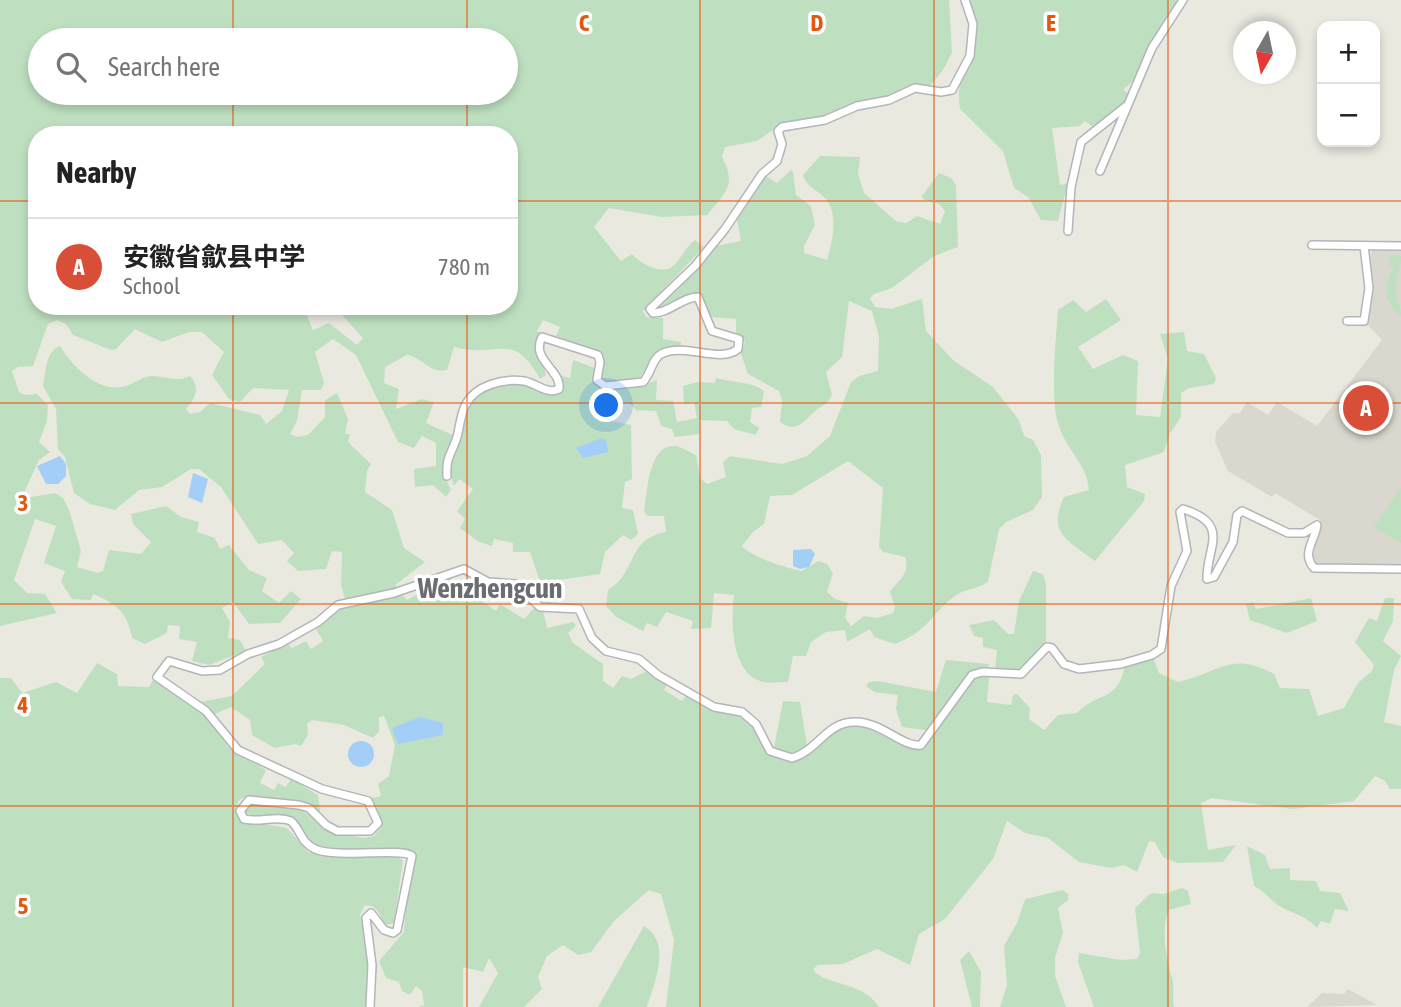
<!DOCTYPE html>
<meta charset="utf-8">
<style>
:root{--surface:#fff;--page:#f6f6f6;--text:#222;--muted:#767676;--line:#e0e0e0;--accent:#d94e37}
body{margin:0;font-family:"Asap Condensed","Noto Sans SC",sans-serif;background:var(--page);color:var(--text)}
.controls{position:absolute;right:21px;top:21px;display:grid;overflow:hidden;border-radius:14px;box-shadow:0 4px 10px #0003}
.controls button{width:63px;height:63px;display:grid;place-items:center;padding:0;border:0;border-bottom:2px solid var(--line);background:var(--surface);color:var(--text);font:35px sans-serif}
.compass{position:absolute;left:1233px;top:21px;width:63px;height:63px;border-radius:50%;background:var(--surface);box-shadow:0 4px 10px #0003;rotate:189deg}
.you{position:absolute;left:607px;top:406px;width:24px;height:24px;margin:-18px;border:5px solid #fff;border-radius:50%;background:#1a73e8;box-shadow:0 0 0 10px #1a73e833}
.badge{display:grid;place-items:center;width:46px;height:46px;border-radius:50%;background:var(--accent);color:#fff;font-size:23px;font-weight:700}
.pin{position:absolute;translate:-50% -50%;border:4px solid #fff;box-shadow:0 2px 7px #0006}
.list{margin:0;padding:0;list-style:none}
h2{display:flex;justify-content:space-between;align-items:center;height:91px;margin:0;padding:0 28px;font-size:30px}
h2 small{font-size:23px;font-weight:400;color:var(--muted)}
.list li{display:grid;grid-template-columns:46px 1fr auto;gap:21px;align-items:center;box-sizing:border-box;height:98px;padding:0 28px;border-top:2px solid var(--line)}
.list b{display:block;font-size:26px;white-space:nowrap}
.list p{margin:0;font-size:23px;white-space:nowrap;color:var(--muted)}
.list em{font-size:23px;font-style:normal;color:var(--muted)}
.icon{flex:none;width:38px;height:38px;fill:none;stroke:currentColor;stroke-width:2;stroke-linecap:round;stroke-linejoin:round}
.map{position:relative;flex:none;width:1401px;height:1007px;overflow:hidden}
.search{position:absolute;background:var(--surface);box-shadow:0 4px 10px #0003;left:28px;top:28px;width:490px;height:77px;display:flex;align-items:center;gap:18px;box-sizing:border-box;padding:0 24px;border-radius:38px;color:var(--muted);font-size:26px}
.panel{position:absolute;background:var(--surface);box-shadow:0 4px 10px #0003;left:28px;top:126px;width:490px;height:189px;border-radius:28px}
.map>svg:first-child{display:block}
.education{fill:#dad8ce}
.green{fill:#bee0c0;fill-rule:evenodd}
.water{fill:#a3cef7}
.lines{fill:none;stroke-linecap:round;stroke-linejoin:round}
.street-casing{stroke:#b3b5ba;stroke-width:10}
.street{stroke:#fff;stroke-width:7}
.grid{fill:none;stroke:#e15910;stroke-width:2;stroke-opacity:0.55}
.labels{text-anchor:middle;stroke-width:7;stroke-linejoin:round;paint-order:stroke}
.quarter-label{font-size:28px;font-weight:bold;fill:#6a6d72;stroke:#fff}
.grid-label{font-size:23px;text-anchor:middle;font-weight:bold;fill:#e15910;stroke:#fff;stroke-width:7;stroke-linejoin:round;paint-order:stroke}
</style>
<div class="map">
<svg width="1401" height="1007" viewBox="0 0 1401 1007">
<rect width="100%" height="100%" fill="#eae9e0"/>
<g class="education">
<polygon points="1372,251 1401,251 1401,566 1315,565 1310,543 1318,538 1320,520 1275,493 1272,497 1228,471 1215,442 1216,432 1233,413 1240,413 1247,402 1268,415 1277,402 1317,426 1382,340 1366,323 1373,291 1369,258"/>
<polygon points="1348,989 1377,1005 1307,1007 1322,993 1344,994"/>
</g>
<g class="green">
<path d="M0 0H949L952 53 943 70 929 87 864 101 834 115 782 124 757 141 725 147 722 157C737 186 726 192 707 215L662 217 609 208 594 227 621 261 632 254C640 263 661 276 673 266 681 259 684 249 695 240L704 247 643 311 646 317 663 318V339L681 342 680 348 654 354 639 379 608 383 600 380 603 363 601 356 556 336 560 327 543 320 537 331 542 333 537 342 546 375 540 379C512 329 499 359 454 347L447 370C430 374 423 358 407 355L385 367 384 383 399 389 396 409 422 399 434 402 426 423 455 436C444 456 440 468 451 490L446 497 433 485 415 487 414 469 436 466V443L422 436 414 448 398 442 356 355 333 339 315 352 324 383 321 390H302L297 421 290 434 297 437 308 435 325 417V400L337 393 348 419 345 434H350L348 442 371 464 367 471 365 492 392 510 404 548 425 562 395 585 398 589 346 601 341 586 342 552 332 551 326 569 298 571 287 561 294 553 282 540 258 544 221 487 199 469H191L162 487 139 490 115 510 90 504 74 493 65 457 58 449 56 409 43 386C46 372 45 352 60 346 73 367 99 394 126 386 135 383 143 376 152 376 167 376 176 383 190 376 201 387 195 399 186 409L190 414 200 412 210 403 260 415 266 424 282 411 289 390 253 388 240 402 229 399 212 375 224 352 202 332H189L162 342 135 329 116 349 111 350 73 335 66 324 57 320 48 324 33 366 18 367 12 371 19 392 25 395 37 394 48 405 47 421 39 442 50 452 39 460 23 495 25 498 55 493 63 498 69 510 81 551 77 567 98 573 103 571 109 550 141 554 151 542 133 524 131 514 166 506 181 517 199 522 197 532 215 538 220 549 229 545 249 570 267 578 262 591 279 603 291 591 301 599 280 623 249 624 233 602 222 608 230 622 228 638 240 640 246 651 209 665 192 661 197 642 179 639 180 626 168 625 167 633 145 644 132 638C128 613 116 603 93 594L91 600 72 599 61 582 65 571 44 563 56 526 35 519 14 580 27 593 45 594 57 613 0 626ZM40 40H506V93H40ZM37 135H509V306H345L341 314 363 338 357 345 329 323 313 330 303 306H37Z"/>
<path d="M968 0H1181L1134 80 1123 90 1129 94 1125 105 1093 127 1085 121 1080 126 1052 128 1060 185 1068 183 1058 221 1041 220 1028 197 1014 188 1003 151 960 109C953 67 985 41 968 0Z"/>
<path d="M820 156 860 157 858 174 864 193 896 221 906 223 917 216 940 224 945 211 939 204 923 199 922 196 939 173 951 178 956 185 958 247 934 256 892 288 874 294 870 298 875 307 891 309 922 299 926 331 953 360 993 387 1019 420 1024 436 1033 440 1041 455 1042 497 1033 510 1006 522 999 529 988 582C977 590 962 589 952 598 929 617 928 631 895 644L874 637 870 629 847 642 845 630 826 632 811 642 806 656H793L788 682C780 682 767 684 760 681 730 671 731 618 734 595L714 593 711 628 691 629 693 621 666 612 657 627 647 623 643 631 616 617 606 606 608 590C638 572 626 539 666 532L664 516H648L644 512C647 494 648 444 675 446 681 447 690 452 696 455L700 478 707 484 726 477 723 462 730 456 782 464 807 456 830 436 851 382 859 376 878 371 879 337 872 311 849 301 842 357 826 372 832 395C828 404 822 405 815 411 803 422 796 434 780 422L782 400 779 391 748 374 741 354 745 341 736 334V319L710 317C693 273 683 309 654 309L716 246 741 241 737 220 766 176 777 183 791 170 793 172 796 195 811 206 815 225 804 246V253L827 260C832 243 839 215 826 199 818 190 807 188 803 175ZM848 461 883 488 879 547 883 552 905 557C911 574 898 580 890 592L895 607 893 613 877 618 864 616 851 626 845 618 848 603 835 599 827 592 833 573 827 564 818 561 802 571C787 568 751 557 742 546L753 532 764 524 770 496 792 495Z"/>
<path d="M1390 255 1401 256C1401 270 1397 274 1396 286 1395 296 1401 305 1401 316 1384 303 1382 284 1394 267L1389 266Z"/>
<path d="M1106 299 1121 320 1078 347 1093 369 1123 355 1138 361 1136 415 1160 417 1168 359 1160 334 1184 332 1187 351 1204 354 1216 378 1214 384 1189 388 1181 393V417L1170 433 1164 452 1125 465 1127 487 1145 494 1144 501 1095 561C1068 540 1047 534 1064 497L1089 490C1087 463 1065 449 1058 423 1050 398 1056 338 1058 310L1073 300 1086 312Z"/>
<path d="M573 360 595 368 592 381 601 388 642 386 657 380 656 400 673 401 677 422 697 418 694 402 684 404 683 386 698 382 715 383 716 378C729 382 754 382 764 391L761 407 752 408 750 422 759 428 756 435 734 429 727 421 699 420 700 434 675 437 672 429 661 426 656 411 636 410 629 403 618 402 611 421 631 425 632 479 625 482 622 508 633 510 638 534 631 540 623 535 605 552 600 574 552 581 553 587 542 588 530 552H513V543L494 539 492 546 479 542 460 528 465 519 457 511 473 489 459 479 454 486 448 468 468 404 490 388 515 384 535 386 554 395 562 387 561 376 570 378Z"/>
<polygon points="1401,487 1401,543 1374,527"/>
<polygon points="1033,571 1043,574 1046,584 1046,644 1019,671 995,669 997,650 983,647 983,638 974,636 969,625 994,620 1008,634 1014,634 1019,601"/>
<path d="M449 577 496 611 500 604 524 619 534 608 543 611 547 628 573 622 576 626 568 633 573 643 603 664V681L613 688 622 676 631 679 647 671 667 684 664 690 682 701 688 694 710 708H739L750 714 768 744 774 747 783 701 800 702 807 745 841 727 863 725 923 746 969 682 983 674 989 676 987 702 1011 705 1013 695 1017 694 1030 708 1029 719 1044 730 1058 715 1077 713C1098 691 1117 703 1125 666L1153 657 1159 673 1178 682C1217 674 1231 650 1274 674L1280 688 1309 689 1318 716 1344 708 1358 683 1372 671 1374 665 1355 642 1369 618 1377 621 1385 598H1394L1393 621 1383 641 1401 656 1394 670 1384 722 1401 726V789H1390L1385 781 1375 776 1354 801 1293 809 1212 798 1201 803 1208 850 1236 845 1223 862 1177 863 1163 857 1155 842 1149 841 1137 872 1124 865 1111 868 1079 862 1048 838 1025 833 1007 821 993 859 945 919 919 934 910 965 877 949 843 964 818 965 813 969C821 985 862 980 879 1007H666L674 940 661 894 649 890 614 921 591 952 578 955 563 945 547 956 538 977 542 989 524 1007H479L498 973 489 958 483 972 463 967V1007H418L424 1005 422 991 416 986 410 995 402 991 399 982 386 978 379 961 404 932 407 891 415 863 412 851C383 840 340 865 312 844 303 838 299 825 292 817 276 813 261 819 246 814L244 808 252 803 301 809 328 831 364 838 374 836 382 826 372 798 381 796 378 784 389 776 395 745 384 716 379 717V731L373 738 344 725 312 720 307 724 308 735 301 746 295 744 275 748 252 735 250 720 231 707 213 715 200 702 232 696 265 664 261 657 287 643 292 648 306 641 311 649 323 641 316 629 332 612 347 605 400 592 407 600Z"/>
<polygon points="1311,598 1317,621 1287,633 1250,620 1246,605 1253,602 1256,609"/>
<polygon points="946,660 989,664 988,670 973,671 966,677 931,731 902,727 896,709 898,695 874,692 866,686 869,682 878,681 936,692"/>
<path d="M97 663 117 674 118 686 149 687 153 680 192 704 207 717 228 747 266 770 260 783 274 790 278 783 286 787 291 779 318 795 321 818C299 798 278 799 250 796 240 797 236 802 235 812L240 820 287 828 308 852 353 858 395 856 403 860 394 923 386 925C379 916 378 903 364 906L360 915 369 962 367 1007H0V678H11L22 693 56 682 77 693Z"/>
<path d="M1247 846 1265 855 1270 869 1290 868V880L1316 881 1320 891 1340 893 1349 911 1335 909 1330 924 1321 921 1317 928C1305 915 1296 915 1281 907 1273 903 1266 892 1254 886Z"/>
<path d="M1182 888 1188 891 1191 904 1169 910C1160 929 1167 960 1172 978 1175 987 1172 998 1174 1007H1094L1078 962 1079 953 1121 960 1137 959 1140 953 1135 908 1151 893 1163 894Z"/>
<polygon points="1063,890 1068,894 1068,900 1058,908 1063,933 1055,958 1055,976 1066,1007 1000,1007 1007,985 1004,946 1017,923 1025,899"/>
<path d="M644 926C672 943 655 982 647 1007H598Z"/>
<polygon points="969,951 981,972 980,1007 972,1007 960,960"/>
</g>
<g class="water">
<polygon points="602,438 606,440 608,452 583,458 576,448"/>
<polygon points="60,456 66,464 66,476 58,484 46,484 37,466"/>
<polygon points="193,473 208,479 202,503 188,497"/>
<polygon points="811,549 815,554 809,567 800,569 793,566 793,550"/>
<polygon points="420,717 443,723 443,735 398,744 392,728"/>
<circle cx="361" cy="754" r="13"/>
</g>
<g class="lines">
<defs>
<g id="street">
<polyline points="1100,171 1152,48 1183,0"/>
<polyline points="1068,231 1071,187 1081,142 1125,107"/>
<polyline points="1312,245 1401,246"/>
<polyline points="1347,321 1364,321 1369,288 1364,246"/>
<path d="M447 476C446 457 450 457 456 440 460 429 460 414 466 404 476 385 504 378 524 381 536 383 547 395 559 389 562 370 530 360 542 337L598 355 600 362 597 380 605 386 643 382C651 374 652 359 661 354 685 342 719 364 738 349L739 339 712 331 698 297C682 297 670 313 653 313L650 309 695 266 725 229 762 174 777 161 782 144 778 131 782 127 825 120 857 106 889 100 915 88 941 92 952 90 970 56 973 24 965 0"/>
<path d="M370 1007 372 965 366 918 371 913 384 930 393 933 397 930 412 856C402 847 338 859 315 849 301 843 301 830 291 821 275 815 260 823 244 819L240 811 249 800 299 805 309 808 326 825 337 831H370L378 823 368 801 322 789 238 750 206 711 157 677 169 661 202 671 220 670 248 654 279 644 318 622 338 605 394 593 464 569 488 582 516 584 540 607 579 609 592 638 606 651 639 659 658 675 714 707 742 712 756 724 770 751 792 758C817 751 827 722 854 722 881 721 903 748 921 745L972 675 982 672 1021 674 1047 647 1052 648 1064 664 1079 669 1121 664 1152 655 1161 649 1171 586 1187 551 1180 512 1183 509C1232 524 1206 548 1207 579L1214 577 1233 542 1237 515 1242 511 1288 533H1304L1317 525C1315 541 1301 553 1314 568L1401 569"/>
</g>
</defs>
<use href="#street" class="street-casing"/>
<use href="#street" class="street"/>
</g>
<path class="grid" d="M233 0V40M467 0V40M700 0V1007M934 0V1007M1168 0V1007M233 93V135M467 93V135M0 201H37M509 201H1401M233 306V1007M467 306V1007M0 403H1401M0 604H1401M0 806H1401"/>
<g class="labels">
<g class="quarter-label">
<text x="490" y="598">Wenzhengcun</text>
</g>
</g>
<g class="grid-label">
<text x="584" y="31">C</text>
<text x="817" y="31">D</text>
<text x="1051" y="31">E</text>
<text x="23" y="511">3</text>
<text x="23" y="713">4</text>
<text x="23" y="914">5</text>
</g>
</svg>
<div class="controls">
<button>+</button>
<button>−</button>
</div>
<svg class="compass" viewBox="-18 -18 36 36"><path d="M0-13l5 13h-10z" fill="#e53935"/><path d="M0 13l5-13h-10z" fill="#767676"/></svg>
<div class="you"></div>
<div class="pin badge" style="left:1366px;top:408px">A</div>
<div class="search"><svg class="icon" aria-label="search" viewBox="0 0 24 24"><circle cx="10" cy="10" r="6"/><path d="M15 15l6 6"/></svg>Search here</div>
<section class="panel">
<h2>Nearby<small></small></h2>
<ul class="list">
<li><span class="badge">A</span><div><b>安徽省歙县中学</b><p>School</p></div><em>780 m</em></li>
</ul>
</section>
</div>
